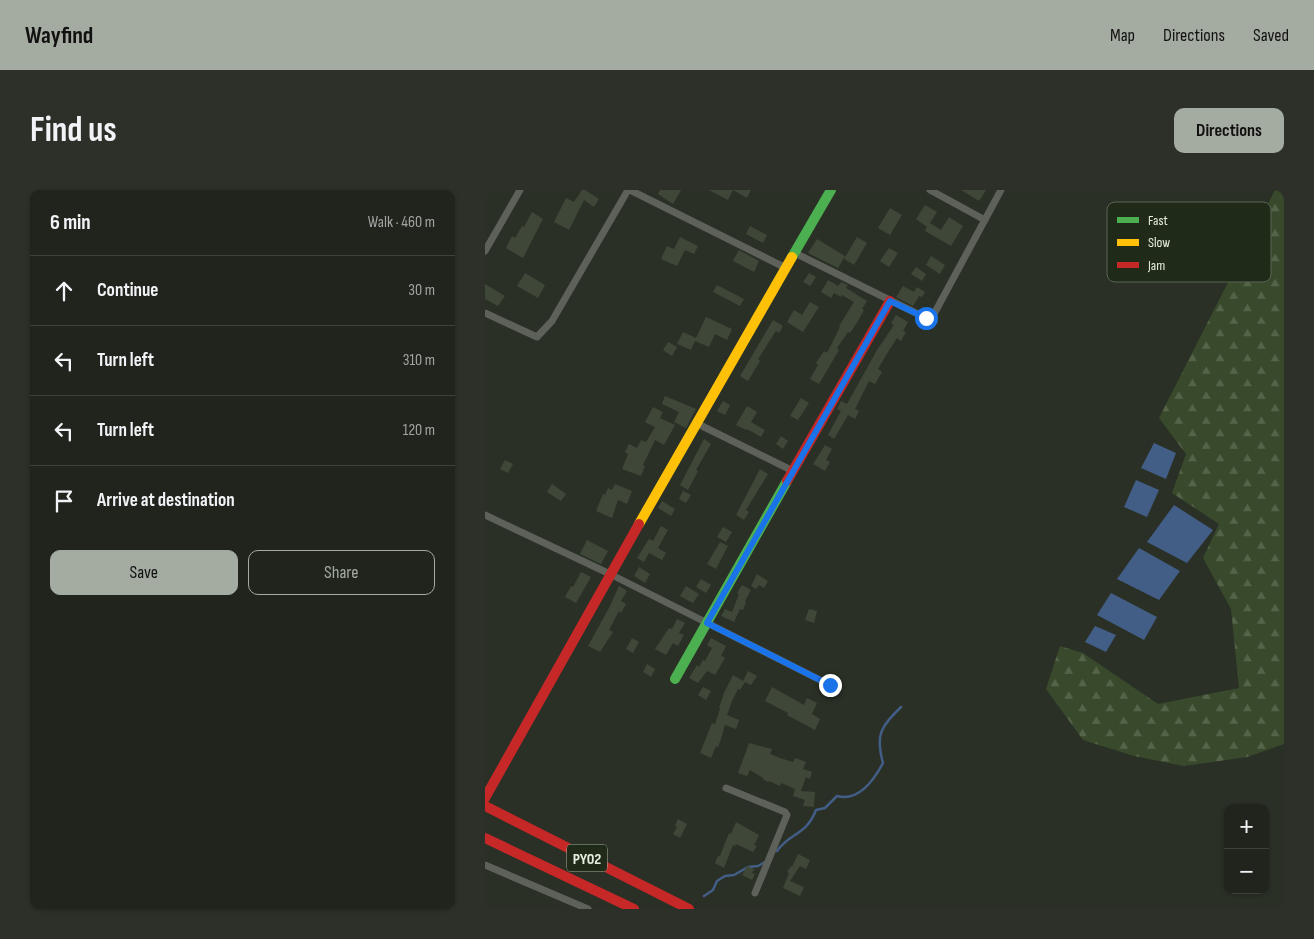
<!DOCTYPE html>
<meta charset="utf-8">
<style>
:root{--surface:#20241c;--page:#2d3029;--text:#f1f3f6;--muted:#a2a4a3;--line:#3d413b;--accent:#a4aba0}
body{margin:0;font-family:"Sofia Sans Condensed",sans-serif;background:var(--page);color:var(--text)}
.controls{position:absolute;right:15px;bottom:15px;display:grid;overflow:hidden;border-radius:10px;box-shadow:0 1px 4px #0004}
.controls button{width:45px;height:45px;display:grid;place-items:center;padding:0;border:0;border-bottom:1px solid var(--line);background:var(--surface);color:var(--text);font:25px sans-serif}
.stop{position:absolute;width:15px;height:15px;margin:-11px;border:4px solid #1a73e8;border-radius:50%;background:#fff}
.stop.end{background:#1a73e8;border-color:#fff;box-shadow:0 1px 5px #0008}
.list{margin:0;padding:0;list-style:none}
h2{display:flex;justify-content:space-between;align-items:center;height:65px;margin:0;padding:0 20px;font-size:21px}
h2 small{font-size:16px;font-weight:400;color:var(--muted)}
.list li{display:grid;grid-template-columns:32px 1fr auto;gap:15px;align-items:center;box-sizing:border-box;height:70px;padding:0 20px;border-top:1px solid var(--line)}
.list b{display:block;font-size:19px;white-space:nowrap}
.list em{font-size:16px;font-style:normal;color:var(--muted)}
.actions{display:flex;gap:10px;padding:15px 20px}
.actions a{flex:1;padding:11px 0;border:1px solid var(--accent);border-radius:10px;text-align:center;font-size:18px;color:var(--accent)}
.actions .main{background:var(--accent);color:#111}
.icon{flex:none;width:28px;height:28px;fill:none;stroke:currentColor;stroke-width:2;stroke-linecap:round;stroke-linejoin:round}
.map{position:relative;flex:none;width:799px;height:719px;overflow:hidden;border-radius:10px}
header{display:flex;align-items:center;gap:30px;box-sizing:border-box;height:70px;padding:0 25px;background:var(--accent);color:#111}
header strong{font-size:24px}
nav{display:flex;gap:28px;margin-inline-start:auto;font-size:18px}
.intro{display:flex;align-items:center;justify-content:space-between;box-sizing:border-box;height:120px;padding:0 30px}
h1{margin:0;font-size:35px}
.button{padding:12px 22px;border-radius:10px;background:var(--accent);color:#111;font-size:18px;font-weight:700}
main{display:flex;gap:30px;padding:0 30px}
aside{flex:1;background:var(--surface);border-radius:10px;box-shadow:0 1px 4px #0004}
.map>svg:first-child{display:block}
.forest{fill:url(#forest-firs)}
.water{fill:#425e86}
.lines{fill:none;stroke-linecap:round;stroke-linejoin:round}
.stream{stroke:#425e86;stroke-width:2.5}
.building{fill:#3f4739}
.street{stroke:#5d615a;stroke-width:7}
.fast{stroke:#4caf50;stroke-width:10}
.slow{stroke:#ffc107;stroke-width:10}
.jam{stroke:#c62828;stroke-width:10}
.route{stroke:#1a73e8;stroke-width:6}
.labels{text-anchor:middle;stroke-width:4.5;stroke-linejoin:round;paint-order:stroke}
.shield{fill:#202a18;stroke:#abb2a5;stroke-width:1}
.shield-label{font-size:16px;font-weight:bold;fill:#e6ede1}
.key{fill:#202a18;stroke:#5b6454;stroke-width:1}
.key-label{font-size:14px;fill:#e6ede1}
</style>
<header>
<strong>Wayfind</strong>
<nav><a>Map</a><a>Directions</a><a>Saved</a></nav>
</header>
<div class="intro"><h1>Find us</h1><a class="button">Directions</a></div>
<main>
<aside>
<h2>6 min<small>Walk · 460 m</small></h2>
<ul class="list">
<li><svg class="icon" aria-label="ahead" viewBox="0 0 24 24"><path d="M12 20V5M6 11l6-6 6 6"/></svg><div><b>Continue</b></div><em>30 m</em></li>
<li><svg class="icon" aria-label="left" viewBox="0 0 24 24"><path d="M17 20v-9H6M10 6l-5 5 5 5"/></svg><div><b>Turn left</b></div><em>310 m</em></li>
<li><svg class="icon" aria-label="left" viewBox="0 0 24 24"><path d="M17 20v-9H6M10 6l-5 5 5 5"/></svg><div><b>Turn left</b></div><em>120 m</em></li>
<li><svg class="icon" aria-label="arrive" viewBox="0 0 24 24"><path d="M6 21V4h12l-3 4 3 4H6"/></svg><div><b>Arrive at destination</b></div></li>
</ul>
<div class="actions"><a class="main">Save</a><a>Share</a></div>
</aside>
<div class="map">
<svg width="799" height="719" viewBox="0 0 799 719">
<defs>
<pattern id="forest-firs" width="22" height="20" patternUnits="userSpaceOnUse" patternTransform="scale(1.25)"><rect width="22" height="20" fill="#384a2b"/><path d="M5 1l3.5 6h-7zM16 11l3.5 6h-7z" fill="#556449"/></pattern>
</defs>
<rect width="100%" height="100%" fill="#2a3026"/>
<polygon class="forest" points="790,0 799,0 799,554 762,567 699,576 649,566 598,550 561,499 575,456 598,463 673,514 754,498 746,419 718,368 734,334 687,303 701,264 674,228"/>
<g class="water">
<polygon points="669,253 691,263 681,289 656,278"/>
<polygon points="651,290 674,300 662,327 639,317"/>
<polygon points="689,315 728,340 702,373 662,352"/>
<polygon points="654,358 695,381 674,410 632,389"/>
<polygon points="626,403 672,427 659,450 612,425"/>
<polygon points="610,436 631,445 621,462 600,452"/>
</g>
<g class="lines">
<g class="stream">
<path d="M292 661C305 642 321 646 331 620L340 618 352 606C374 612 389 590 398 573 390 544 396 537 416 517"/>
<polyline points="219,706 228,700 232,691 240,686 249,685 263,677 273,676 280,672"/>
</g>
</g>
<g class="building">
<polygon points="97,0 100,0 114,9 109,17 99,10 84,40 69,32 81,8 89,12"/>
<polygon points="175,0 196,0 188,14 173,4"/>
<polygon points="224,0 266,0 262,8 248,0 243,10"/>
<polygon points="476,0 501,0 494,11"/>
<polygon points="440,15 452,22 445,33 456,40 464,27 478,36 466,56 440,41 442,37 431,29"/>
<polygon points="405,18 417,25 405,45 393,38"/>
<polygon points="47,22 58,29 38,68 21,58 27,46 30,48 37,36 39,37"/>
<polygon points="265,36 282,45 278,53 261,44"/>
<polygon points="195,47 213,56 209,64 200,60 192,76 176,69 182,56 189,59"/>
<polygon points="372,47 382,53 369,75 359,69"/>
<polygon points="332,49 360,66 353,78 323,63"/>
<polygon points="404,58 413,63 404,77 395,71"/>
<polygon points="254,60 274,71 269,82 248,71"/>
<polygon points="446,66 460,75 455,84 441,75"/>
<polygon points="431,77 441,84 437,91 426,84"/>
<polygon points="40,83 60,95 53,108 32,96"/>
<polygon points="324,83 331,87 325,96 318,92"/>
<polygon points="343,90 353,96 356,92 363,95 361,98 382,111 377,119 379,120 373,131 365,143 363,142 352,158 354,160 334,194 325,189 333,175 331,173 339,161 342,163 355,137 354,136 369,112 357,105 356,107 349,103 346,108 336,102"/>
<polygon points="0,94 20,106 13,116 0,109"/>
<polygon points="232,95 259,109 255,116 228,102"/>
<polygon points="418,96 429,102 432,97 440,102 437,107 434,106 428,116 411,107"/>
<polygon points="325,112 334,117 318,142 302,132 309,120 317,125"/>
<polygon points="411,125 423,132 418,141 421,142 416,151 412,148 403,162 393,179 397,182 390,194 384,191 370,219 374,221 370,229 363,225 349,249 343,245 356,221 352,219 356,211 362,214 392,160 409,135 406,133"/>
<polygon points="221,127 247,139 242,150 230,144 224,157 210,151 206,160 192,154 198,142 211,148"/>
<polygon points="288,130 298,136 294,143 291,141 273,169 275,171 263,191 255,186"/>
<polygon points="183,152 192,157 187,166 178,160"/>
<polygon points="180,206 211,219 201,238 189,232 194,222 177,214"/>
<polygon points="316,208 324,213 313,230 305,226"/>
<polygon points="238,211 245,215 240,225 232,221"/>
<polygon points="262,216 272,222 266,232 280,240 276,247 262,239 261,240 251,235"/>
<polygon points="168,217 178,222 175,228 190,235 179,255 170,250 158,275 160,276 156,286 137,279 143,264 140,262 144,254 152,258 156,250 161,252 170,237 160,232"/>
<polygon points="296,246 303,251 298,259 291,254"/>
<polygon points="219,249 226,254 211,280 213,281 203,300 195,295"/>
<polygon points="340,255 347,259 341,270 345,272 340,281 328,274"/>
<polygon points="20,270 28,274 23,283 15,279"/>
<polygon points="275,279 283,284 261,320 264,322 259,330 251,325"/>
<polygon points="67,294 81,304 76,311 62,302"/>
<polygon points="130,294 147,301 142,314 133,310 127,328 111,321 118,304 120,305 123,298 127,300"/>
<polygon points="198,301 206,305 201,313 194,309"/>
<polygon points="177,311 190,319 186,326 173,318"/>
<polygon points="176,336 183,340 173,358 181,363 177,370 164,363 159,372 152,368 164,349 168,351"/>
<polygon points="238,337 247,342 241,352 232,347"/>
<polygon points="102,350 123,361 116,374 95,364"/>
<polygon points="235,352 243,356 231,379 222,374"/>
<polygon points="154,377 165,384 160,393 149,386"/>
<polygon points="96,382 106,387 91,413 80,407 86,396 88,397"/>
<polygon points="272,384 283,391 279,398 274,395 271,399 266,396"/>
<polygon points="216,389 226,395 221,403 211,397"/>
<polygon points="257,395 266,400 260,411 261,412 258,420 255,419 249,432 236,426 240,419 247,422 254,404 252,403"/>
<polygon points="134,396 142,401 136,411 141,414 136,423 134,421 124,440 128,442 115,462 103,456 125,416"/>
<polygon points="201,396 214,404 208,413 195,406"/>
<polygon points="324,419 332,421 329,433 320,430"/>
<polygon points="192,429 200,433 194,443 199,445 193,456 188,453 181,465 170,459 184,438 187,439"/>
<polygon points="147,448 154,452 148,463 141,459"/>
<polygon points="226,448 241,456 236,466 240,468 230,485 222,481 213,493 204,488 212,475 214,477 218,470 220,471 227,458 222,455"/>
<polygon points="162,474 170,479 166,487 158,482"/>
<polygon points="263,481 272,486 266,495 260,492 255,500 253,499 247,511 242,525 254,530 251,539 240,535 236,549 233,557 231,556 226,568 215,563 227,533 230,534 235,519 234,518 239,503 248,485 258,491"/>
<polygon points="218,497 226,501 221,510 213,505"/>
<polygon points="287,497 319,515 322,508 332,513 327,524 335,529 330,540 302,525 303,523 280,511"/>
<polygon points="264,553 287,559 285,564 295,568 308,572 310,568 321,572 318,579 327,582 325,589 321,587 316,601 330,602 329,617 318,616 320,610 308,606 310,599 296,593 295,596 284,591 283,592 278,589 278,588 265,580 262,586 253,583"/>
<polygon points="193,629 202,634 195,648 188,644 192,637 190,636"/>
<polygon points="251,632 274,645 269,655 272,656 268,662 251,654 250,656 248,655 239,678 230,673 233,666 235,666 244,643 246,644"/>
<polygon points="313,664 325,670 321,679 315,676 305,691 319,697 315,706 298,698 304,683 302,682 306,676 307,677"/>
<polygon points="262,676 269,679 267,683 270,684 267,690 257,685"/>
</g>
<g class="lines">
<g class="street">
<polyline points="145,0 301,78"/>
<polyline points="445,0 500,30"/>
<polyline points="0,61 35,0"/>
<polyline points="310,63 441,128 449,124 516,0"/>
<polyline points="0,123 52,147 67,131 143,0"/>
<polyline points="211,233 308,281"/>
<polyline points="0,325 125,384 345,495"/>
<polyline points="241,598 300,622 302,625 270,703"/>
<polyline points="0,675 103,719"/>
</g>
<g class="fast">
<polyline points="307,67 346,0"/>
<polyline points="190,489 302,291"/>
</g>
<polyline class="slow" points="154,334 307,67"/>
<g class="jam">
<polyline points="302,291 405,111"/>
<polyline points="0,608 154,334"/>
<polyline points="0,616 204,719"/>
<polyline points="0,648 149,719"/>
</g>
</g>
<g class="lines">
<polyline class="route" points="345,495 222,433 405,111 441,128"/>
</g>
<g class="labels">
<rect class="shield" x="82" y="654.5" width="40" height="27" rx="4"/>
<g class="shield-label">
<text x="102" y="674">PY02</text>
</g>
</g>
<rect x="622" y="12" width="164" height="80" rx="8" class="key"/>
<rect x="632" y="27" width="22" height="6" fill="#4caf50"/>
<rect x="632" y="49" width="22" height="7" fill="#ffc107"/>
<rect x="632" y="72" width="22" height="6" fill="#c62828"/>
<g class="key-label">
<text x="663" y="35">Fast</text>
<text x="663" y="57">Slow</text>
<text x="663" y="80">Jam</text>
</g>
</svg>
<div class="controls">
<button>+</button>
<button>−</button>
</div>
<div class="stop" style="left:441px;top:128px"></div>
<div class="stop end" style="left:345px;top:495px"></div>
</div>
</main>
